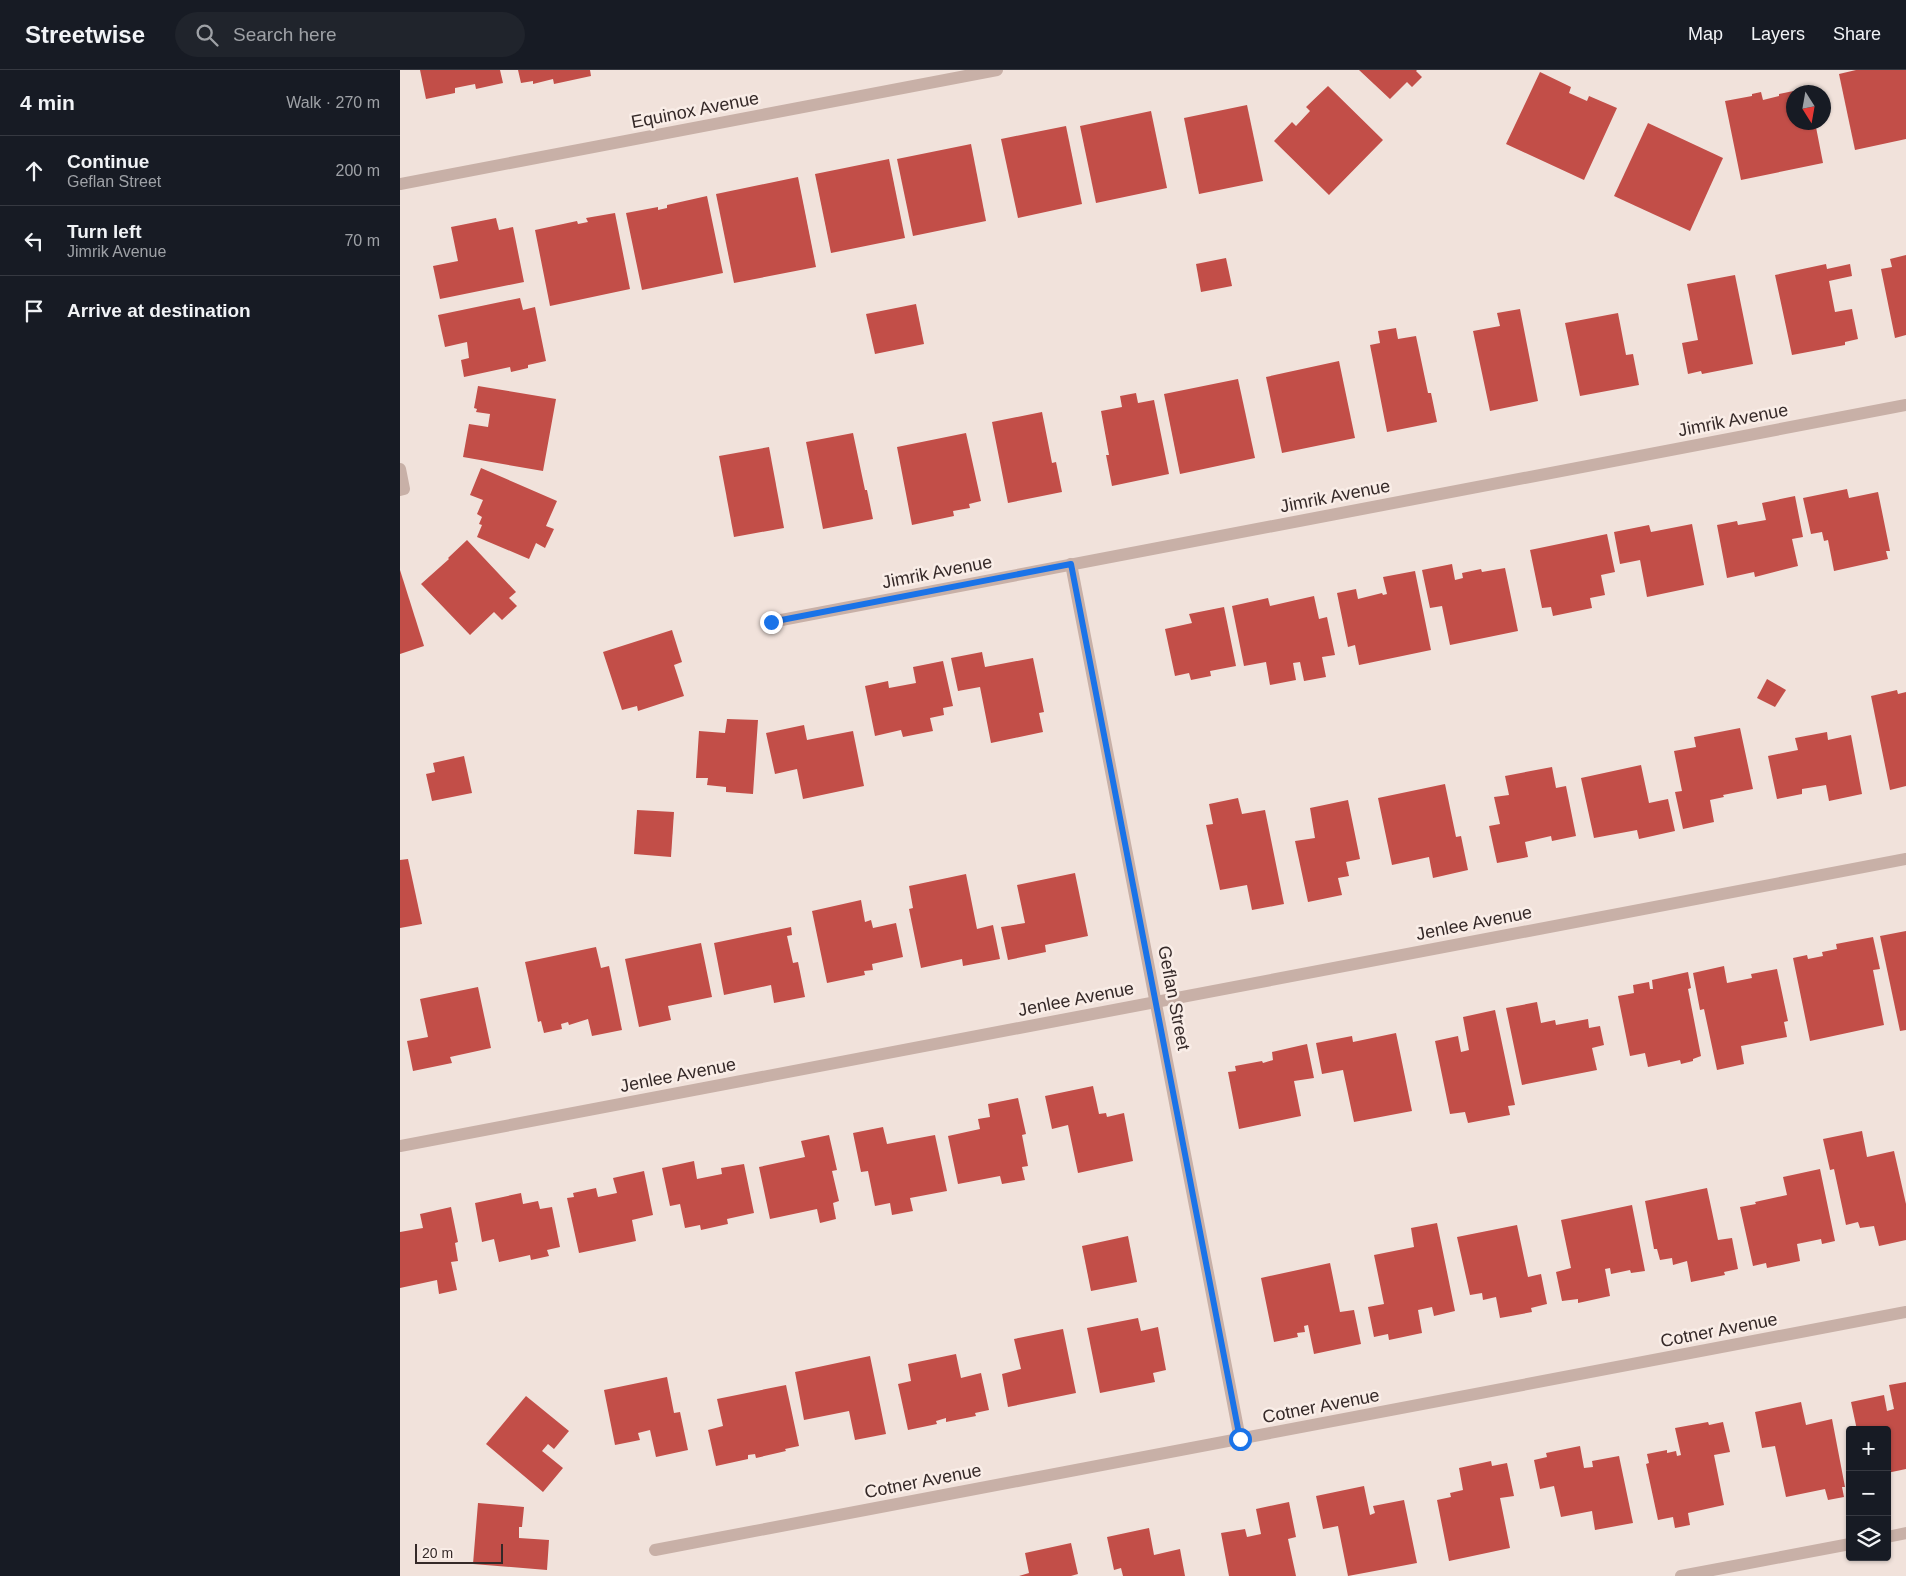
<!DOCTYPE html>
<meta charset="utf-8">
<style>
:root{--surface:#171b24;--page:#20242c;--text:#f1f3f6;--muted:#9ea1a6;--line:#363941}
body{margin:0;font-family:Helvetica,sans-serif;background:var(--page);color:var(--text)}
.controls{position:absolute;right:15px;bottom:15px;display:grid;overflow:hidden;border-radius:5px;box-shadow:0 1px 4px #0004}
.controls button{width:45px;height:45px;display:grid;place-items:center;padding:0;border:0;border-bottom:1px solid var(--line);background:var(--surface);color:var(--text);font:25px sans-serif}
.compass{position:absolute;left:1386px;top:15px;width:45px;height:45px;border-radius:50%;background:var(--surface);box-shadow:0 1px 4px #0004;rotate:169deg}
.scale{position:absolute;left:15px;bottom:12px;width:88px;box-sizing:border-box;padding-left:5px;border:2px solid #352928;border-top:0;font-size:14px;line-height:18px;white-space:nowrap;color:#352928;-webkit-text-stroke:4px #f9ede7;paint-order:stroke}
.stop{position:absolute;width:15px;height:15px;margin:-11px;border:4px solid #1a73e8;border-radius:50%;background:#fff}
.stop.end{background:#1a73e8;border-color:#fff;box-shadow:0 1px 5px #0008}
.list{margin:0;padding:0;list-style:none}
h2{display:flex;justify-content:space-between;align-items:center;height:65px;margin:0;padding:0 20px;font-size:21px}
h2 small{font-size:16px;font-weight:400;color:var(--muted)}
.list li{display:grid;grid-template-columns:32px 1fr auto;gap:15px;align-items:center;box-sizing:border-box;height:70px;padding:0 20px;border-top:1px solid var(--line)}
.list b{display:block;font-size:19px;white-space:nowrap}
.list p{margin:0;font-size:16px;white-space:nowrap;color:var(--muted)}
.list em{font-size:16px;font-style:normal;color:var(--muted)}
.icon{flex:none;width:28px;height:28px;fill:none;stroke:currentColor;stroke-width:2;stroke-linecap:round;stroke-linejoin:round}
.map{position:relative;flex:none;width:1506px;height:1506px;overflow:hidden}
header{display:flex;align-items:center;gap:30px;box-sizing:border-box;height:70px;padding:0 25px;background:var(--surface);border-bottom:1px solid var(--line)}
header strong{font-size:24px}
nav{display:flex;gap:28px;margin-inline-start:auto;font-size:18px}
.search{width:350px;height:45px;background:var(--page);display:flex;align-items:center;gap:12px;box-sizing:border-box;padding:0 18px;border-radius:28px;color:var(--muted);font-size:19px}
main{display:flex}
aside{flex:1;background:var(--surface)}
.map>svg:first-child{display:block}
.building{fill:#c24e48}
.lines{fill:none;stroke-linecap:round;stroke-linejoin:round}
.minor{stroke:#c8b0a7;stroke-width:12}
.route{stroke:#1a73e8;stroke-width:6}
.labels{text-anchor:middle;stroke-width:5;stroke-linejoin:round;paint-order:stroke}
.street-label{font-size:18px;fill:#352928;stroke:#f9ede7}
</style>
<header>
<strong>Streetwise</strong>
<div class="search"><svg class="icon" aria-label="search" viewBox="0 0 24 24"><circle cx="10" cy="10" r="6"/><path d="M15 15l6 6"/></svg>Search here</div>
<nav><a>Map</a><a>Layers</a><a>Share</a></nav>
</header>
<main>
<aside>
<h2>4 min<small>Walk · 270 m</small></h2>
<ul class="list">
<li><svg class="icon" aria-label="ahead" viewBox="0 0 24 24"><path d="M12 20V5M6 11l6-6 6 6"/></svg><div><b>Continue</b><p>Geflan Street</p></div><em>200 m</em></li>
<li><svg class="icon" aria-label="left" viewBox="0 0 24 24"><path d="M17 20v-9H6M10 6l-5 5 5 5"/></svg><div><b>Turn left</b><p>Jimrik Avenue</p></div><em>70 m</em></li>
<li><svg class="icon" aria-label="arrive" viewBox="0 0 24 24"><path d="M6 21V4h12l-3 4 3 4H6"/></svg><div><b>Arrive at destination</b></div></li>
</ul>
</aside>
<div class="map">
<svg width="1506" height="1506" viewBox="0 0 1506 1506">
<rect width="100%" height="100%" fill="#f1e2db"/>
<g class="building">
<polygon points="20,0 100,0 103,13 76,19 75,14 55,18 55,23 26,29"/>
<polygon points="118,0 190,0 191,6 154,14 153,9 133,14 133,11 121,13"/>
<polygon points="959,0 1017,0 1016,1 1022,7 1012,17 1007,12 990,29"/>
<polygon points="1456,0 1506,0 1506,69 1455,80 1439,4"/>
<polygon points="1140,2 1171,17 1169,23 1187,31 1189,26 1217,38 1184,110 1106,74"/>
<polygon points="928,16 983,70 929,125 874,71 892,52 896,56 910,41 906,37"/>
<polygon points="1408,18 1409,22 1394,22 1394,52 1415,52 1423,93 1341,110 1325,31 1352,26 1352,24 1361,22 1363,30 1379,26 1379,24"/>
<polygon points="847,35 863,111 799,124 784,48"/>
<polygon points="751,41 767,118 696,133 680,56"/>
<polygon points="1248,53 1323,88 1290,161 1214,126"/>
<polygon points="666,56 682,134 618,148 601,69"/>
<polygon points="571,74 586,151 513,166 497,89"/>
<polygon points="489,89 505,168 431,183 415,104"/>
<polygon points="398,107 416,197 334,213 316,124"/>
<polygon points="307,126 323,203 242,220 226,143 258,137 258,140 267,138 267,135"/>
<polygon points="215,143 230,219 150,236 135,160 177,151 178,154 188,152 186,148"/>
<polygon points="96,148 99,160 113,157 124,212 40,229 33,196 58,191 51,157"/>
<polygon points="1506,185 1506,265 1495,268 1481,199 1492,197 1490,189"/>
<polygon points="826,188 832,216 801,222 796,194"/>
<polygon points="1426,194 1427,199 1450,194 1452,206 1429,211 1435,242 1452,239 1458,269 1445,272 1445,275 1392,285 1375,205"/>
<polygon points="1335,205 1353,294 1302,304 1301,301 1288,304 1282,273 1298,270 1287,214"/>
<polygon points="120,228 123,240 135,237 146,291 128,295 128,298 111,302 110,297 64,307 61,290 69,288 67,272 45,277 38,245"/>
<polygon points="516,234 524,274 475,284 466,244"/>
<polygon points="1120,239 1138,331 1090,341 1073,261 1100,256 1097,243"/>
<polygon points="1218,243 1226,285 1233,284 1239,315 1180,326 1165,253"/>
<polygon points="996,258 998,269 1016,266 1028,323 1031,323 1037,352 987,362 970,275 980,273 978,261"/>
<polygon points="939,291 955,368 882,383 866,307"/>
<polygon points="838,309 855,388 780,404 764,324"/>
<polygon points="78,316 156,329 143,401 63,387 69,354 88,357 90,344 76,342 77,339 74,338"/>
<polygon points="736,323 738,333 754,330 769,404 712,416 706,385 709,385 701,341 722,337 720,326"/>
<polygon points="642,342 652,393 656,392 662,422 608,433 592,352"/>
<polygon points="453,363 465,420 467,420 473,449 423,459 406,372"/>
<polygon points="566,363 581,431 569,434 570,438 553,441 554,446 512,455 497,377"/>
<polygon points="369,377 384,458 334,467 319,386"/>
<polygon points="81,398 157,431 146,456 154,459 145,478 136,473 129,489 77,467 82,455 79,454 82,447 77,444 83,430 70,425"/>
<polygon points="1447,419 1449,428 1478,422 1490,481 1486,481 1488,489 1434,501 1428,470 1424,471 1422,462 1411,464 1403,428"/>
<polygon points="1395,426 1403,467 1392,469 1398,496 1355,507 1354,502 1327,508 1317,455 1337,451 1338,455 1366,450 1362,433"/>
<polygon points="1292,454 1304,515 1247,527 1240,490 1220,494 1214,462 1249,455 1251,462"/>
<polygon points="1207,464 1215,502 1201,505 1205,525 1190,528 1192,538 1153,546 1151,537 1142,538 1130,480"/>
<polygon points="67,470 116,522 109,528 117,536 102,550 94,542 70,565 21,514 49,489 48,488"/>
<polygon points="1052,494 1055,510 1063,508 1062,503 1081,499 1082,502 1105,498 1118,561 1050,575 1042,536 1030,538 1022,500"/>
<polygon points="0,500 24,576 0,584"/>
<polygon points="1015,501 1031,580 959,595 955,575 948,577 937,523 956,519 958,529 982,523 983,525 987,524 983,507"/>
<polygon points="914,526 919,549 927,547 935,585 922,587 926,607 904,611 900,592 893,593 896,610 870,615 866,592 844,596 832,536 868,528 870,536"/>
<polygon points="824,537 836,596 810,601 811,606 791,610 789,603 775,606 765,559 792,553 789,544"/>
<polygon points="272,560 282,592 274,595 284,626 238,641 237,636 222,640 203,582"/>
<polygon points="582,582 585,597 633,588 644,642 639,643 643,662 591,673 580,617 558,621 551,588"/>
<polygon points="543,591 553,636 543,638 544,645 530,648 533,661 503,667 501,660 475,666 465,616 488,611 489,618 516,613 513,597"/>
<polygon points="1367,609 1386,620 1375,637 1357,628"/>
<polygon points="1497,620 1498,624 1506,622 1506,716 1490,720 1471,626"/>
<polygon points="327,649 358,650 353,724 326,722 326,717 307,715 308,708 296,708 299,661 325,663"/>
<polygon points="404,655 407,670 453,661 464,716 403,729 397,699 375,704 366,663"/>
<polygon points="1340,658 1353,719 1323,725 1324,727 1310,730 1314,752 1283,759 1275,722 1282,721 1274,681 1296,677 1294,667"/>
<polygon points="1427,662 1428,670 1451,665 1462,724 1429,731 1426,715 1402,719 1402,724 1377,729 1368,686 1398,680 1395,668"/>
<polygon points="64,686 72,723 32,731 26,704 35,702 33,693"/>
<polygon points="1241,695 1249,733 1268,729 1275,761 1239,769 1237,760 1194,768 1181,708"/>
<polygon points="1152,697 1156,718 1166,716 1176,766 1152,771 1151,766 1125,772 1128,787 1097,793 1089,756 1100,754 1094,727 1109,725 1105,706"/>
<polygon points="1045,714 1056,767 1061,766 1068,800 1033,808 1029,787 992,795 978,728"/>
<polygon points="838,728 842,744 865,740 884,834 852,840 847,815 820,820 806,755 813,754 809,734"/>
<polygon points="948,730 960,789 946,792 949,806 938,808 942,825 908,832 895,771 915,768 910,738"/>
<polygon points="237,740 274,742 271,787 234,784"/>
<polygon points="8,789 22,854 0,858 0,790"/>
<polygon points="675,803 688,866 645,875 646,882 608,890 601,857 625,853 617,815"/>
<polygon points="566,804 577,859 593,855 600,889 563,896 562,889 521,898 509,839 513,838 509,816"/>
<polygon points="461,830 465,852 471,850 473,858 496,853 503,887 472,894 473,900 464,901 465,905 427,913 412,841"/>
<polygon points="391,857 392,865 387,866 393,893 398,892 405,927 374,933 371,915 324,925 314,873"/>
<polygon points="1506,861 1506,960 1500,961 1480,866"/>
<polygon points="1473,867 1480,899 1473,900 1484,955 1410,971 1393,888 1407,885 1408,889 1423,886 1422,882 1437,879 1436,874"/>
<polygon points="301,873 312,927 268,936 271,950 239,957 225,889"/>
<polygon points="196,877 201,898 209,896 222,960 192,966 188,949 169,955 168,952 161,954 162,959 144,963 141,951 138,952 125,892"/>
<polygon points="1324,896 1327,913 1352,908 1351,904 1377,899 1388,951 1384,952 1387,967 1341,976 1344,994 1317,1000 1304,939 1300,940 1293,903"/>
<polygon points="1288,902 1291,918 1288,919 1301,986 1293,989 1293,991 1281,994 1280,990 1248,997 1245,983 1230,986 1218,926 1234,923 1233,915 1249,912 1250,919 1253,919 1252,910"/>
<polygon points="78,917 91,978 50,987 52,993 13,1001 7,971 28,967 20,929"/>
<polygon points="1137,932 1141,953 1155,950 1156,955 1188,949 1189,958 1200,956 1204,975 1192,978 1197,1000 1122,1015 1106,938"/>
<polygon points="1095,940 1115,1035 1108,1036 1110,1045 1068,1053 1065,1042 1050,1044 1035,971 1058,966 1061,982 1069,980 1063,947"/>
<polygon points="996,963 1012,1041 954,1052 943,1000 922,1004 916,973 952,966 953,972"/>
<polygon points="907,974 914,1008 894,1011 901,1046 839,1059 828,1002 836,1001 835,996 862,991 863,993 873,990 872,982"/>
<polygon points="693,1016 699,1044 706,1043 707,1047 724,1043 733,1091 678,1103 668,1055 652,1059 645,1026"/>
<polygon points="618,1028 626,1064 622,1065 628,1096 622,1097 625,1110 602,1114 600,1106 558,1114 548,1066 580,1059 578,1049 590,1047 588,1034"/>
<polygon points="483,1057 487,1074 535,1065 547,1121 510,1128 513,1141 492,1145 490,1133 475,1136 468,1101 461,1102 453,1063"/>
<polygon points="1462,1061 1467,1087 1494,1081 1506,1134 1506,1170 1479,1176 1474,1156 1460,1158 1458,1152 1446,1155 1434,1099 1430,1100 1423,1069"/>
<polygon points="429,1065 437,1100 432,1101 439,1131 433,1133 436,1149 420,1153 417,1139 370,1149 359,1097 405,1087 401,1071"/>
<polygon points="294,1091 297,1109 322,1104 321,1098 344,1094 354,1143 327,1149 328,1154 301,1160 300,1155 285,1158 280,1134 270,1136 262,1098"/>
<polygon points="1420,1099 1435,1171 1422,1174 1421,1169 1397,1174 1400,1191 1367,1198 1366,1193 1353,1196 1340,1137 1356,1134 1355,1132 1387,1125 1383,1107"/>
<polygon points="244,1101 253,1145 232,1150 236,1171 179,1183 167,1128 174,1127 173,1123 196,1118 198,1127 217,1123 213,1108"/>
<polygon points="1307,1118 1318,1170 1332,1168 1338,1199 1324,1202 1325,1205 1291,1212 1287,1191 1273,1195 1272,1188 1260,1190 1257,1179 1254,1179 1245,1131"/>
<polygon points="121,1123 123,1134 138,1131 140,1139 152,1137 160,1177 147,1180 149,1186 131,1190 130,1185 99,1192 94,1169 82,1172 75,1133"/>
<polygon points="1232,1135 1245,1201 1231,1203 1230,1200 1211,1204 1210,1198 1205,1199 1210,1226 1178,1233 1178,1229 1162,1231 1156,1202 1171,1198 1161,1150"/>
<polygon points="51,1137 58,1172 55,1173 58,1191 51,1192 57,1220 39,1224 37,1210 0,1218 0,1162 23,1158 20,1144"/>
<polygon points="1037,1153 1055,1241 1034,1246 1032,1237 1018,1240 1022,1263 989,1270 988,1264 974,1267 968,1237 984,1234 974,1185 1014,1177 1011,1158"/>
<polygon points="1117,1155 1128,1207 1141,1204 1147,1234 1131,1238 1132,1242 1100,1248 1096,1227 1083,1230 1082,1223 1070,1225 1057,1167"/>
<polygon points="728,1166 737,1212 691,1221 682,1176"/>
<polygon points="930,1193 940,1242 954,1240 961,1274 914,1284 908,1255 904,1256 905,1262 897,1263 898,1267 874,1272 861,1208"/>
<polygon points="738,1248 741,1261 758,1257 766,1300 753,1303 755,1312 700,1323 687,1258"/>
<polygon points="663,1259 676,1323 608,1337 602,1304 621,1299 614,1269"/>
<polygon points="556,1284 561,1308 581,1303 589,1340 575,1343 576,1346 546,1352 546,1348 536,1351 537,1354 508,1360 498,1314 511,1311 508,1294"/>
<polygon points="470,1286 486,1364 455,1370 449,1341 404,1350 395,1302"/>
<polygon points="267,1307 274,1343 280,1342 288,1380 256,1387 250,1360 238,1363 240,1370 215,1375 204,1320"/>
<polygon points="1506,1312 1506,1399 1487,1403 1487,1360 1457,1360 1451,1332 1484,1325 1487,1341 1494,1339 1489,1315"/>
<polygon points="386,1315 399,1376 385,1379 386,1381 356,1388 355,1384 348,1385 348,1389 316,1396 308,1360 323,1356 317,1329"/>
<polygon points="126,1326 169,1361 154,1379 148,1374 142,1381 163,1398 143,1422 86,1374"/>
<polygon points="1401,1332 1406,1355 1432,1349 1445,1417 1442,1417 1444,1427 1428,1430 1425,1419 1386,1427 1375,1376 1362,1378 1355,1342"/>
<polygon points="1308,1352 1309,1355 1323,1352 1330,1382 1314,1385 1324,1435 1288,1443 1290,1455 1275,1458 1273,1447 1258,1450 1246,1394 1249,1393 1247,1384 1267,1380 1267,1383 1276,1381 1277,1386 1281,1385 1275,1358"/>
<polygon points="1180,1376 1184,1398 1193,1397 1192,1391 1219,1386 1233,1453 1195,1460 1192,1441 1161,1447 1154,1416 1140,1419 1134,1390 1147,1387 1146,1383"/>
<polygon points="1091,1391 1092,1396 1107,1393 1114,1426 1100,1428 1110,1478 1049,1491 1037,1430 1051,1427 1050,1423 1063,1420 1059,1398"/>
<polygon points="964,1416 970,1445 975,1443 973,1436 1004,1430 1017,1493 948,1506 938,1456 923,1459 916,1426"/>
<polygon points="889,1432 896,1467 888,1469 896,1506 829,1506 821,1463 845,1459 847,1467 861,1464 856,1439"/>
<polygon points="78,1433 124,1437 122,1457 119,1457 119,1468 149,1470 147,1500 73,1494"/>
<polygon points="749,1458 754,1485 780,1479 785,1506 723,1506 721,1498 714,1500 707,1467"/>
<polygon points="671,1473 678,1504 671,1506 619,1506 629,1503 625,1483"/>
</g>
<g class="lines">
<g class="minor">
<polyline points="0,114 597,0"/>
<polyline points="0,399 4,419 0,420"/>
<polyline points="671,494 840,1369"/>
<polyline points="371,552 1506,335"/>
<polyline points="0,1076 1506,789"/>
<polyline points="1487,1467 1506,1463"/>
<polyline points="255,1480 1506,1242"/>
<polyline points="1281,1506 1450,1474"/>
</g>
</g>
<g class="lines">
<polyline class="route" points="371,552 671,494 840,1369"/>
</g>
<g class="labels">
<g class="street-label">
<text transform="translate(295 40) rotate(-11)" y="6">Equinox Avenue</text>
<text transform="translate(1333 350) rotate(-11)" y="6">Jimrik Avenue</text>
<text transform="translate(935 426) rotate(-11)" y="6">Jimrik Avenue</text>
<text transform="translate(537 502) rotate(-11)" y="6">Jimrik Avenue</text>
<text transform="translate(1074 853) rotate(-11)" y="6">Jenlee Avenue</text>
<text transform="translate(774 928) rotate(79)" y="6">Geflan Street</text>
<text transform="translate(676 929) rotate(-11)" y="6">Jenlee Avenue</text>
<text transform="translate(278 1005) rotate(-11)" y="6">Jenlee Avenue</text>
<text transform="translate(1319 1260) rotate(-11)" y="6">Cotner Avenue</text>
<text transform="translate(921 1336) rotate(-11)" y="6">Cotner Avenue</text>
<text transform="translate(523 1411) rotate(-11)" y="6">Cotner Avenue</text>
</g>
</g>
</svg>
<div class="controls">
<button>+</button>
<button>−</button>
<button><svg class="icon" aria-label="layers" viewBox="0 0 24 24"><path d="M12 4l9 5-9 5-9-5zM3 14l9 5 9-5"/></svg></button>
</div>
<svg class="compass" viewBox="-18 -18 36 36"><path d="M0-13l5 13h-10z" fill="#e53935"/><path d="M0 13l5-13h-10z" fill="#9ea1a6"/></svg>
<div class="scale">20 m</div>
<div class="stop" style="left:840px;top:1369px"></div>
<div class="stop end" style="left:371px;top:552px"></div>
</div>
</main>
